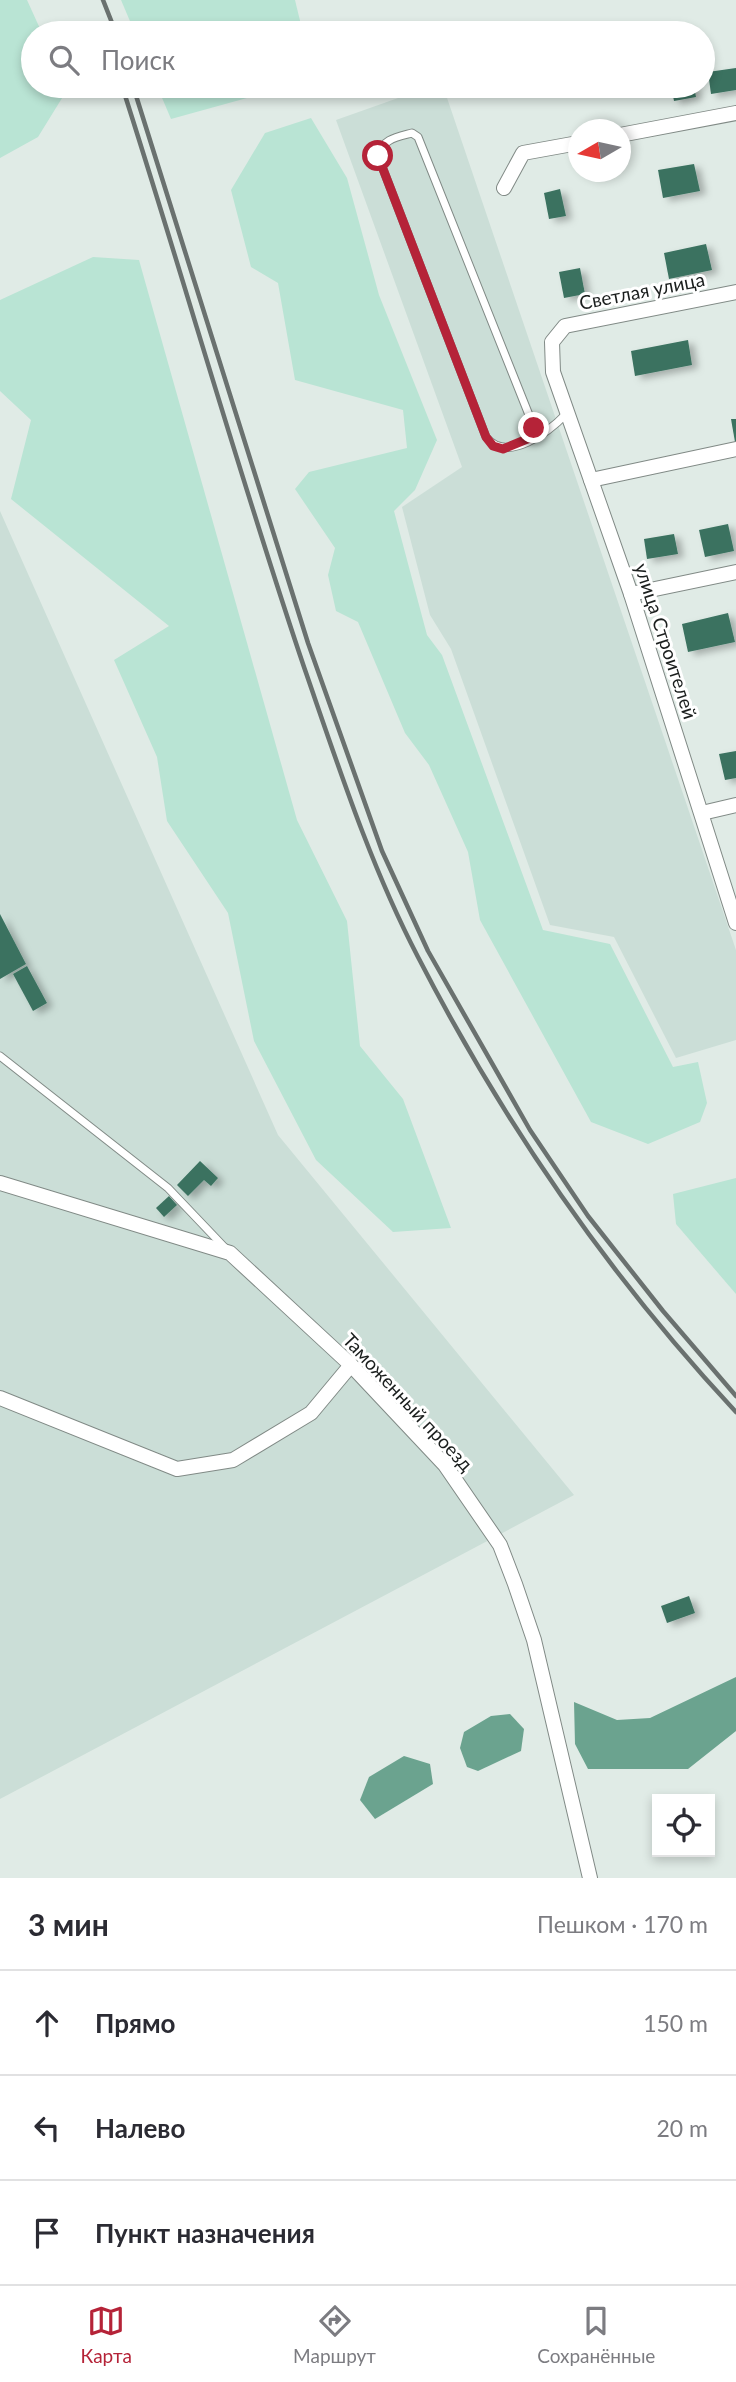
<!DOCTYPE html>
<html lang="ru">
<meta charset="utf-8">
<style>
:root{--surface:#fff;--page:#f2f2f3;--text:#2b2b33;--muted:#7c7c81;--line:#e1e1e2;--accent:#b52338}
body{margin:0;font-family:Lato,sans-serif;background:var(--page);color:var(--text)}
.controls{position:absolute;right:21px;bottom:21px;display:grid;overflow:hidden;border-radius:0px;box-shadow:0 4px 10px #0003}
.controls button{width:63px;height:63px;display:grid;place-items:center;padding:0;border:0;border-bottom:2px solid var(--line);background:var(--surface);color:var(--text);font:35px sans-serif}
.compass{position:absolute;left:568px;top:119px;width:63px;height:63px;border-radius:50%;background:var(--surface);box-shadow:0 4px 10px #0003;rotate:261deg}
.stop{position:absolute;width:21px;height:21px;margin:-16px;border:5px solid #b52338;border-radius:50%;background:#fff}
.stop.end{background:#b52338;border-color:#fff;box-shadow:0 2px 7px #0008}
.list{margin:0;padding:0;list-style:none}
h2{display:flex;justify-content:space-between;align-items:center;height:91px;margin:0;padding:0 28px;font-size:30px}
h2 small{font-size:23px;font-weight:400;color:var(--muted)}
.list li{display:grid;grid-template-columns:46px 1fr auto;gap:21px;align-items:center;box-sizing:border-box;height:105px;padding:0 28px;border-top:2px solid var(--line)}
.list b{display:block;font-size:26px;white-space:nowrap}
.list em{font-size:23px;font-style:normal;color:var(--muted)}
.icon{flex:none;width:38px;height:38px;fill:none;stroke:currentColor;stroke-width:2;stroke-linecap:round;stroke-linejoin:round}
.map{position:relative;flex:none;width:736px;height:1878px;overflow:hidden}
.search{position:absolute;background:var(--surface);box-shadow:0 4px 10px #0003;left:21px;right:21px;top:21px;height:77px;display:flex;align-items:center;gap:18px;box-sizing:border-box;padding:0 24px;border-radius:38px;color:var(--muted);font-size:26px}
.sheet{height:406px;background:var(--surface)}
nav{display:flex;justify-content:space-around;align-items:center;box-sizing:border-box;height:98px;border-top:2px solid var(--line);background:var(--surface);font-size:19px;color:var(--muted)}
nav a{display:grid;justify-items:center;gap:4px}
nav .on{color:var(--accent)}
.map>svg:first-child{display:block}
.built{fill:#cbded7}
.green{fill:#b9e4d4}
.water{fill:#6ba38f}
.building{fill:#3b7260;filter:url(#shadow)}
.lines{fill:none;stroke-linecap:round;stroke-linejoin:round}
.lane-casing{stroke:#818a86;stroke-width:9}
.street-casing{stroke:#818a86;stroke-width:16}
.lane{stroke:#fff;stroke-width:7}
.street{stroke:#fff;stroke-width:14}
.rail{stroke:#6a716f;stroke-width:4.5}
.route{stroke:#b52338;stroke-width:9}
.labels{text-anchor:middle;stroke-width:6;stroke-linejoin:round;paint-order:stroke}
.street-label{font-size:19px;fill:#1a1e1d;stroke:#fff}
</style>
<div class="map">
<svg width="736" height="1878" viewBox="0 0 736 1878">
<defs>
<filter id="shadow"><feDropShadow dx="6" dy="3.5" stdDeviation="3.5" flood-color="#0004"/></filter>
</defs>
<rect width="100%" height="100%" fill="#e0ebe6"/>
<g class="built">
<polygon points="432,86 443,86 736,950 736,1040 676,1058 614,937 550,925 451,649 430,615 402,507 462,467 336,120"/>
<polygon points="0,511 278,1135 574,1495 0,1799"/>
</g>
<g class="green">
<polygon points="0,0 27,0 42,33 33,33 33,86 65,86 67,90 38,137 0,158"/>
<polygon points="121,0 295,0 303,33 135,33"/>
<polygon points="157,86 275,86 265,93 171,119"/>
<polygon points="311,118 347,178 379,295 437,440 415,490 394,511 427,635 442,655 543,930 610,944 673,1067 698,1062 707,1103 700,1122 648,1144 591,1122 480,920 468,852 429,765 405,733 358,622 336,611 328,575 335,548 295,489 309,472 407,448 403,410 295,380 278,283 251,267 231,190 265,133"/>
<polygon points="93,257 139,260 297,820 347,921 360,1046 403,1099 451,1228 393,1232 316,1160 254,1041 228,913 167,821 157,757 114,660 169,626 11,499 31,420 0,391 0,300"/>
<polygon points="736,1178 736,1294 676,1224 673,1194"/>
</g>
<g class="water">
<polygon points="736,1677 736,1731 688,1769 588,1769 575,1744 574,1702 617,1720 650,1718"/>
<polygon points="510,1714 524,1729 521,1751 478,1771 467,1767 460,1748 464,1732 491,1716"/>
<polygon points="404,1756 430,1764 433,1784 375,1819 360,1800 369,1777"/>
</g>
<g class="building">
<polygon points="736,68 736,90 711,94 708,72"/>
<polygon points="671,86 694,86 696,97 674,101"/>
<polygon points="694,164 700,191 663,198 658,170"/>
<polygon points="560,189 566,216 549,219 544,193"/>
<polygon points="706,244 712,270 669,279 664,253"/>
<polygon points="580,268 585,294 564,298 559,272"/>
<polygon points="688,340 692,365 635,376 631,351"/>
<polygon points="731,419 736,419 736,442 735,442"/>
<polygon points="728,524 734,551 705,557 699,530"/>
<polygon points="674,534 678,554 647,559 644,539"/>
<polygon points="728,613 735,642 688,652 682,624"/>
<polygon points="736,751 736,778 725,780 719,754"/>
<polygon points="0,914 26,964 0,979"/>
<polygon points="27,966 47,1003 33,1011 13,974"/>
<polygon points="200,1161 218,1178 211,1186 204,1180 188,1196 177,1185"/>
<polygon points="169,1196 177,1205 164,1217 156,1208"/>
<polygon points="689,1596 695,1613 667,1623 661,1606"/>
</g>
<g class="lines">
<defs>
<g id="lane">
<path d="M537 435 418 137 412 133C397 137 382 139 378 156L486 437C507 464 549 432 567 413"/>
<polyline points="0,1056 168,1188 228,1251"/>
</g>
<g id="street">
<polyline points="620,135 736,113"/>
<polyline points="504,188 523,153 578,143"/>
<polyline points="736,292 565,326 552,342 553,372 631,594 736,923"/>
<polyline points="591,480 736,449"/>
<polyline points="631,594 736,572"/>
<polyline points="702,813 736,805"/>
<polyline points="0,1183 230,1253 351,1365 445,1465 500,1545 515,1584 534,1640 590,1878"/>
<polyline points="0,1398 177,1469 233,1460 311,1413 351,1365"/>
</g>
</defs>
<use href="#lane" class="lane-casing"/>
<use href="#street" class="street-casing"/>
<use href="#lane" class="lane"/>
<use href="#street" class="street"/>
<g class="rail">
<polyline points="103,0 116,33"/>
<path d="M122 86C184 279 239 475 304 667 338 765 370 865 418 957 503 1122 609 1276 736 1412"/>
<polyline points="133,86 308,643 382,851 428,951 530,1130 588,1216 663,1311 736,1396"/>
</g>
</g>
<g class="lines">
<polyline class="route" points="378,156 486,437 493,446 503,449 537,435 534,428"/>
</g>
<g class="labels">
<g class="street-label">
<text transform="translate(642 291) rotate(-11)" y="7">Светлая улица</text>
<text transform="translate(666 641) rotate(72)" y="7">улица Строителей</text>
<text transform="translate(408 1402) rotate(47)" y="7">Таможенный проезд</text>
</g>
</g>
</svg>
<div class="controls">
<button><svg class="icon" aria-label="locate" viewBox="0 0 24 24"><circle cx="12" cy="12" r="6"/><path d="M12 2v4M12 18v4M2 12h4M18 12h4"/></svg></button>
</div>
<svg class="compass" viewBox="-18 -18 36 36"><path d="M0-13l5 13h-10z" fill="#e53935"/><path d="M0 13l5-13h-10z" fill="#7c7c81"/></svg>
<div class="stop" style="left:378px;top:156px"></div>
<div class="stop end" style="left:534px;top:428px"></div>
<div class="search"><svg class="icon" aria-label="search" viewBox="0 0 24 24"><circle cx="10" cy="10" r="6"/><path d="M15 15l6 6"/></svg>Поиск</div>
</div>
<section class="sheet">
<h2>3 мин<small>Пешком · 170 m</small></h2>
<ul class="list">
<li><svg class="icon" aria-label="ahead" viewBox="0 0 24 24"><path d="M12 20V5M6 11l6-6 6 6"/></svg><div><b>Прямо</b></div><em>150 m</em></li>
<li><svg class="icon" aria-label="left" viewBox="0 0 24 24"><path d="M17 20v-9H6M10 6l-5 5 5 5"/></svg><div><b>Налево</b></div><em>20 m</em></li>
<li><svg class="icon" aria-label="arrive" viewBox="0 0 24 24"><path d="M6 21V4h12l-3 4 3 4H6"/></svg><div><b>Пункт назначения</b></div></li>
</ul>
</section>
<nav>
<a class="on"><svg class="icon" aria-label="map" viewBox="0 0 24 24"><path d="M3 6l6-2 6 2 6-2v14l-6 2-6-2-6 2zM9 4v14M15 6v14"/></svg>Карта</a>
<a><svg class="icon" aria-label="directions" viewBox="0 0 24 24"><path d="M12 3l9 9-9 9-9-9zM9 14v-3h6M13 9l2 2-2 2"/></svg>Маршрут</a>
<a><svg class="icon" aria-label="saved" viewBox="0 0 24 24"><path d="M7 4h10v16l-5-4-5 4z"/></svg>Сохранённые</a>
</nav>
